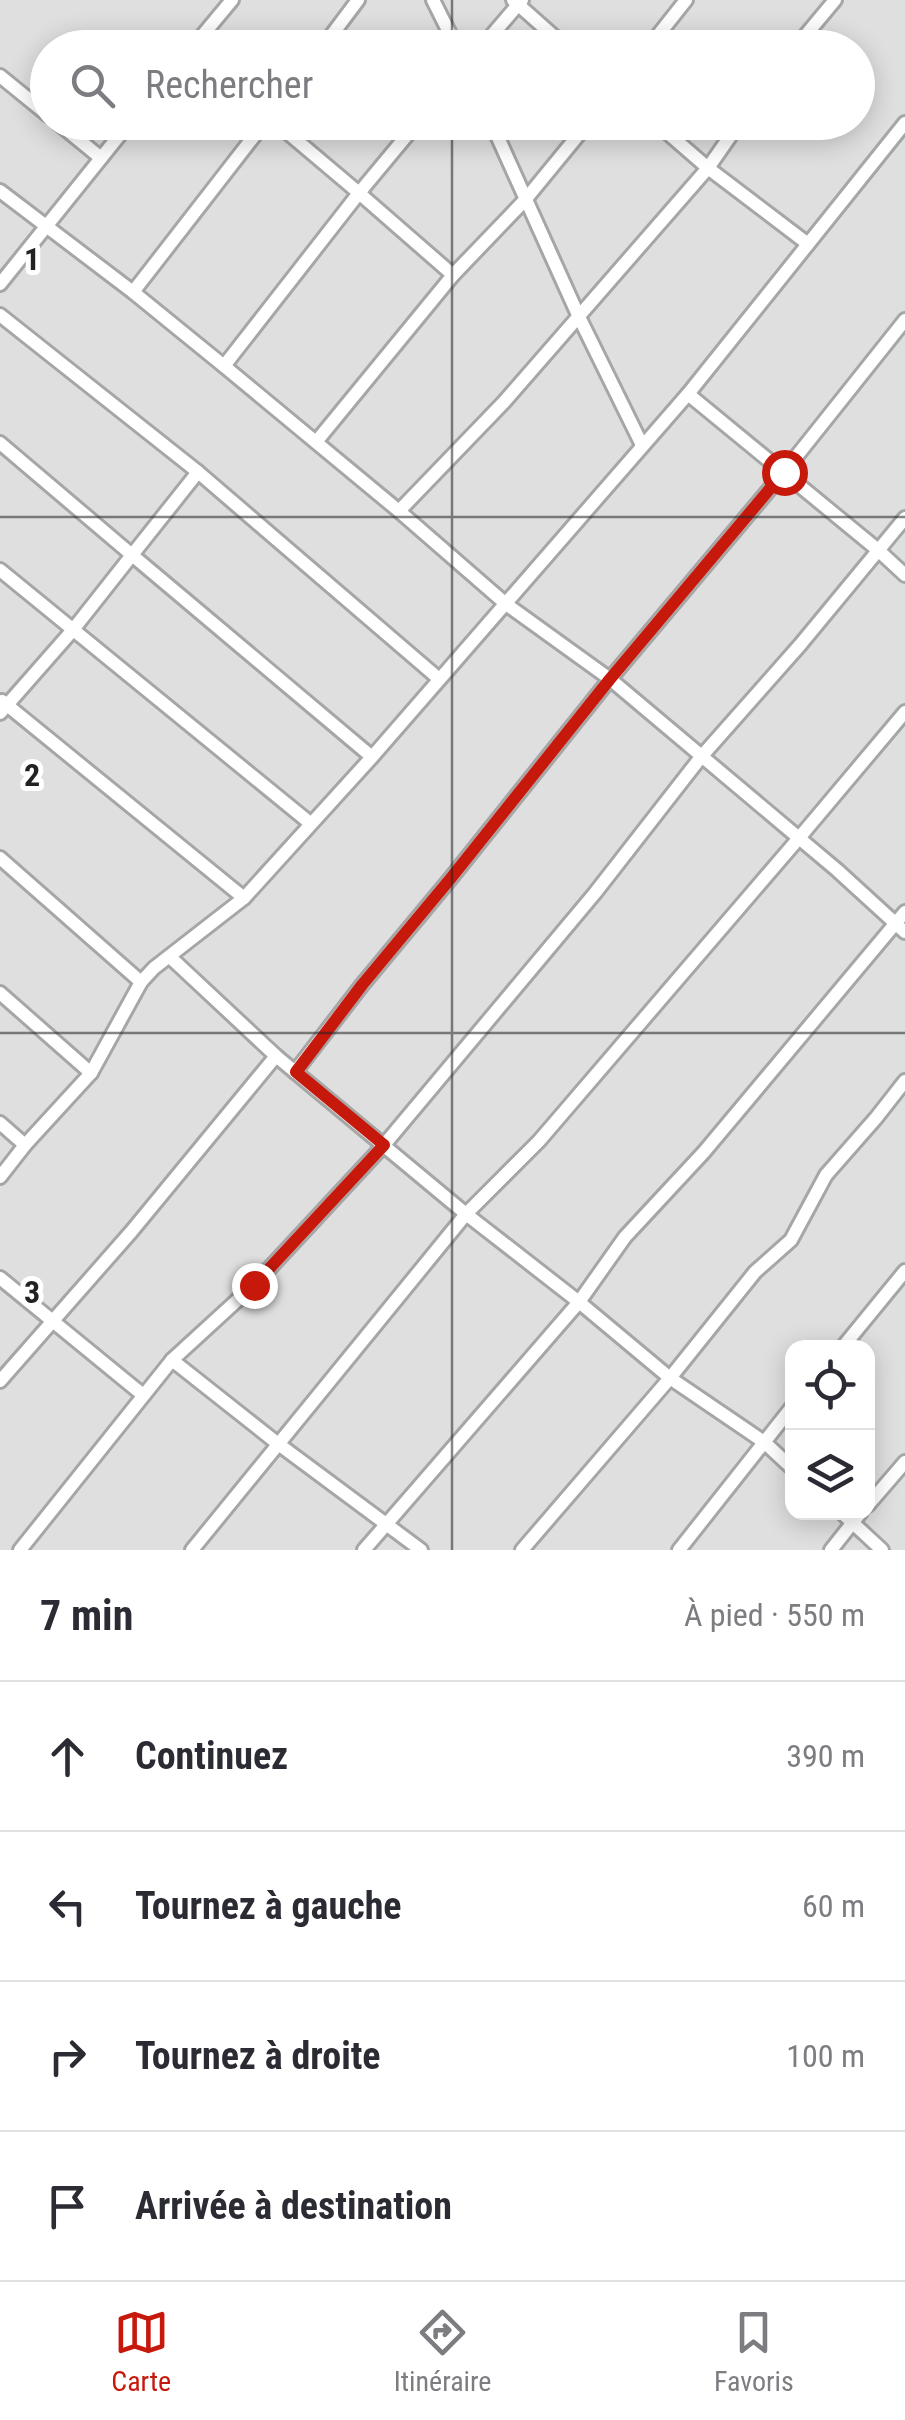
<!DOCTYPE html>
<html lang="fr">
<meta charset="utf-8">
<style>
:root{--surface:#fff;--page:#f7f7f7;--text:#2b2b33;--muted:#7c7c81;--line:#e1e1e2;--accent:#c7180c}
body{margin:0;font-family:"Roboto Condensed",sans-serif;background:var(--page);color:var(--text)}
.controls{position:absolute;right:30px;bottom:30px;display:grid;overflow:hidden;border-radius:20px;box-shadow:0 5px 25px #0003}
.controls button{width:90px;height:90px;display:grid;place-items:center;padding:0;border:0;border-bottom:2px solid var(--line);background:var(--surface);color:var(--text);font:50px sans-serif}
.stop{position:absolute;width:30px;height:30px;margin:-22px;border:8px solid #c7180c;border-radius:50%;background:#fff}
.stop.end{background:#c7180c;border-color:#fff;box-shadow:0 2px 10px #0008}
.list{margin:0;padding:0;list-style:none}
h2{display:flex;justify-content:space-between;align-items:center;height:130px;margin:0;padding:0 40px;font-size:42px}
h2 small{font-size:32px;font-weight:400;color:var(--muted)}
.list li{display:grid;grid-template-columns:65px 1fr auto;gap:30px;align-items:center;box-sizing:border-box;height:150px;padding:0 40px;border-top:2px solid var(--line)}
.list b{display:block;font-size:38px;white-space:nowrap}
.list em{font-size:32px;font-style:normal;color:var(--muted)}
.icon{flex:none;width:55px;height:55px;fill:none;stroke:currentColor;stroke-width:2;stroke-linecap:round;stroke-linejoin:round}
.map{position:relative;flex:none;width:905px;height:1550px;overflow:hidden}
.search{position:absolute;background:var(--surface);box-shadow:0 5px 25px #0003;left:30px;right:30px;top:30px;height:110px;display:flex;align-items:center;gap:25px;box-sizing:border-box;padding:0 35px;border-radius:55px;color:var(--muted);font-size:38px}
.sheet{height:730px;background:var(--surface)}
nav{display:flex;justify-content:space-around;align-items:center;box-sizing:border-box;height:140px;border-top:2px solid var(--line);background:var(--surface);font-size:28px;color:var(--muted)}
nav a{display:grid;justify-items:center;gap:5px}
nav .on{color:var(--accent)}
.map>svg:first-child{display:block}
.residential{fill:#e0dfdf;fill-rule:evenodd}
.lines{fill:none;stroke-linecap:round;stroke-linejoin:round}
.minor-casing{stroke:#a6a6a6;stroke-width:18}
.minor{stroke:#fff;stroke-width:12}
.route{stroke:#c7180c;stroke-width:12}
.grid{fill:none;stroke:#222;stroke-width:2.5;stroke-opacity:0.55}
.grid-label{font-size:32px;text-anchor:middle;font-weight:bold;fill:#222;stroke:#fff;stroke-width:10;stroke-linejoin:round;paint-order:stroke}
</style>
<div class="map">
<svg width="905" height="1550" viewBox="0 0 905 1550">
<rect width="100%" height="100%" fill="#f1efe9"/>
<path class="residential" d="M0 0H905V1550H0ZM48 48H858V122H48ZM792 1348H868V1512H792Z"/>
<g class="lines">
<defs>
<g id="minor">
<polyline points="433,0 457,48"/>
<polyline points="513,0 567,48"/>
<polyline points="192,48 232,0"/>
<polyline points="322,48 358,0"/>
<polyline points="481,48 522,0"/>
<polyline points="648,48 686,0"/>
<polyline points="795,48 835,0"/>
<polyline points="0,76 48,115"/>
<polyline points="57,122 101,158"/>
<polyline points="275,122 359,193 453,275"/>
<polyline points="491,122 579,317 642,445"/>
<polyline points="655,122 708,168 808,244"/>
<polyline points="0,191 133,292 224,366 399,511 506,604 610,679 837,870 905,932"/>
<polyline points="0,284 130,122"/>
<polyline points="133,292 265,122"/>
<polyline points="0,315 198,472 438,678"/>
<polyline points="224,366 359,193 418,122"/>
<polyline points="688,394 878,550 905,575"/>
<polyline points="316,442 453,275 525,200 589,122"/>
<polyline points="0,443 132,555 72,631 0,713"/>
<polyline points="198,472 132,555 372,757"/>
<polyline points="399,511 504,402 708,168 740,122"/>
<polyline points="0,570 310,823"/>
<polyline points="2,701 244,898"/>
<polyline points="0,858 141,982"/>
<polyline points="170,957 276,1056 466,1214 579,1302 670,1378 764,1442 792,1468"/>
<polyline points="0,993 91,1073"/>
<polyline points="295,1072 362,985 451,878 610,679 784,472 905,320"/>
<polyline points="0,1123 25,1145"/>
<polyline points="0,1177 25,1145 91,1073 141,982 154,968 244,898 372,757 688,394 905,123"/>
<polyline points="0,1278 143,1395"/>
<polyline points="842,1348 905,1271"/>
<polyline points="172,1360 277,1443 421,1550"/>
<polyline points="0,1381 131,1232 276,1056"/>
<polyline points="868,1505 905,1462"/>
<polyline points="841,1512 882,1550"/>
<polyline points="20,1550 172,1360 254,1285 384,1145 595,893 701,757 800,645 905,518"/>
<polyline points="192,1550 466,1214 539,1141 799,838 905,712"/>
<polyline points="364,1550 579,1302 625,1237 704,1152 905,912"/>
<polyline points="522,1550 670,1378 755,1272 791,1240 826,1175 876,1118 905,1081"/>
<polyline points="679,1550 792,1407"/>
<polyline points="831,1550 861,1512"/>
</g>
</defs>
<use href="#minor" class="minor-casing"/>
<use href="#minor" class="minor"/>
</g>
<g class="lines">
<polyline class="route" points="254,1285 384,1145 296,1072 362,985 451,878 610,679 784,472"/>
</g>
<path class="grid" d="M452 0V48M452 122V1550M0 517H905M0 1033H905"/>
<g class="grid-label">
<text x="32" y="270">1</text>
<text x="32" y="786">2</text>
<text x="32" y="1303">3</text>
</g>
</svg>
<div class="controls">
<button><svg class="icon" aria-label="locate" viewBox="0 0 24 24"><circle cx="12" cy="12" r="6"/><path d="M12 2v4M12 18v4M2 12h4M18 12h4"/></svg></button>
<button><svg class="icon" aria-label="layers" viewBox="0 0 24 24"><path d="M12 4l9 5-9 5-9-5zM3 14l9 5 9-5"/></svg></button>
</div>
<div class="stop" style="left:784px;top:472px"></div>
<div class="stop end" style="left:254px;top:1285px"></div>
<div class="search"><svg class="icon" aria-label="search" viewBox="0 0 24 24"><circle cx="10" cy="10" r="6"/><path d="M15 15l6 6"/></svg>Rechercher</div>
</div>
<section class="sheet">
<h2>7 min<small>À pied · 550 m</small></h2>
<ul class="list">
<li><svg class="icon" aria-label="ahead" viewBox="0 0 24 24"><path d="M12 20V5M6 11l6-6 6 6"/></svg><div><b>Continuez</b></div><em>390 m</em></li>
<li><svg class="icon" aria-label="left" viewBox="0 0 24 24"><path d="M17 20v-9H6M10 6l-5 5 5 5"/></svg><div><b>Tournez à gauche</b></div><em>60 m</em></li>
<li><svg class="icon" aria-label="right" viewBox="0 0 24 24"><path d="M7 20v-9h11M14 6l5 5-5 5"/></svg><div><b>Tournez à droite</b></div><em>100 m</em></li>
<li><svg class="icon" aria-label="arrive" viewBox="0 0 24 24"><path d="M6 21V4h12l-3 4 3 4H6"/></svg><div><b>Arrivée à destination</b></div></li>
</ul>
</section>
<nav>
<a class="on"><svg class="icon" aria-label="map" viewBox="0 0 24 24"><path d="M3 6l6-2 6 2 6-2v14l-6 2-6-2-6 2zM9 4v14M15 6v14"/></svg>Carte</a>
<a><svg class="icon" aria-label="directions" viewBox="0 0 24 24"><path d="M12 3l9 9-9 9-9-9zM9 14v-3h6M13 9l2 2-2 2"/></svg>Itinéraire</a>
<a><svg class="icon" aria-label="saved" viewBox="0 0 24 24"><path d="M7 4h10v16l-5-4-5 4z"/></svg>Favoris</a>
</nav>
